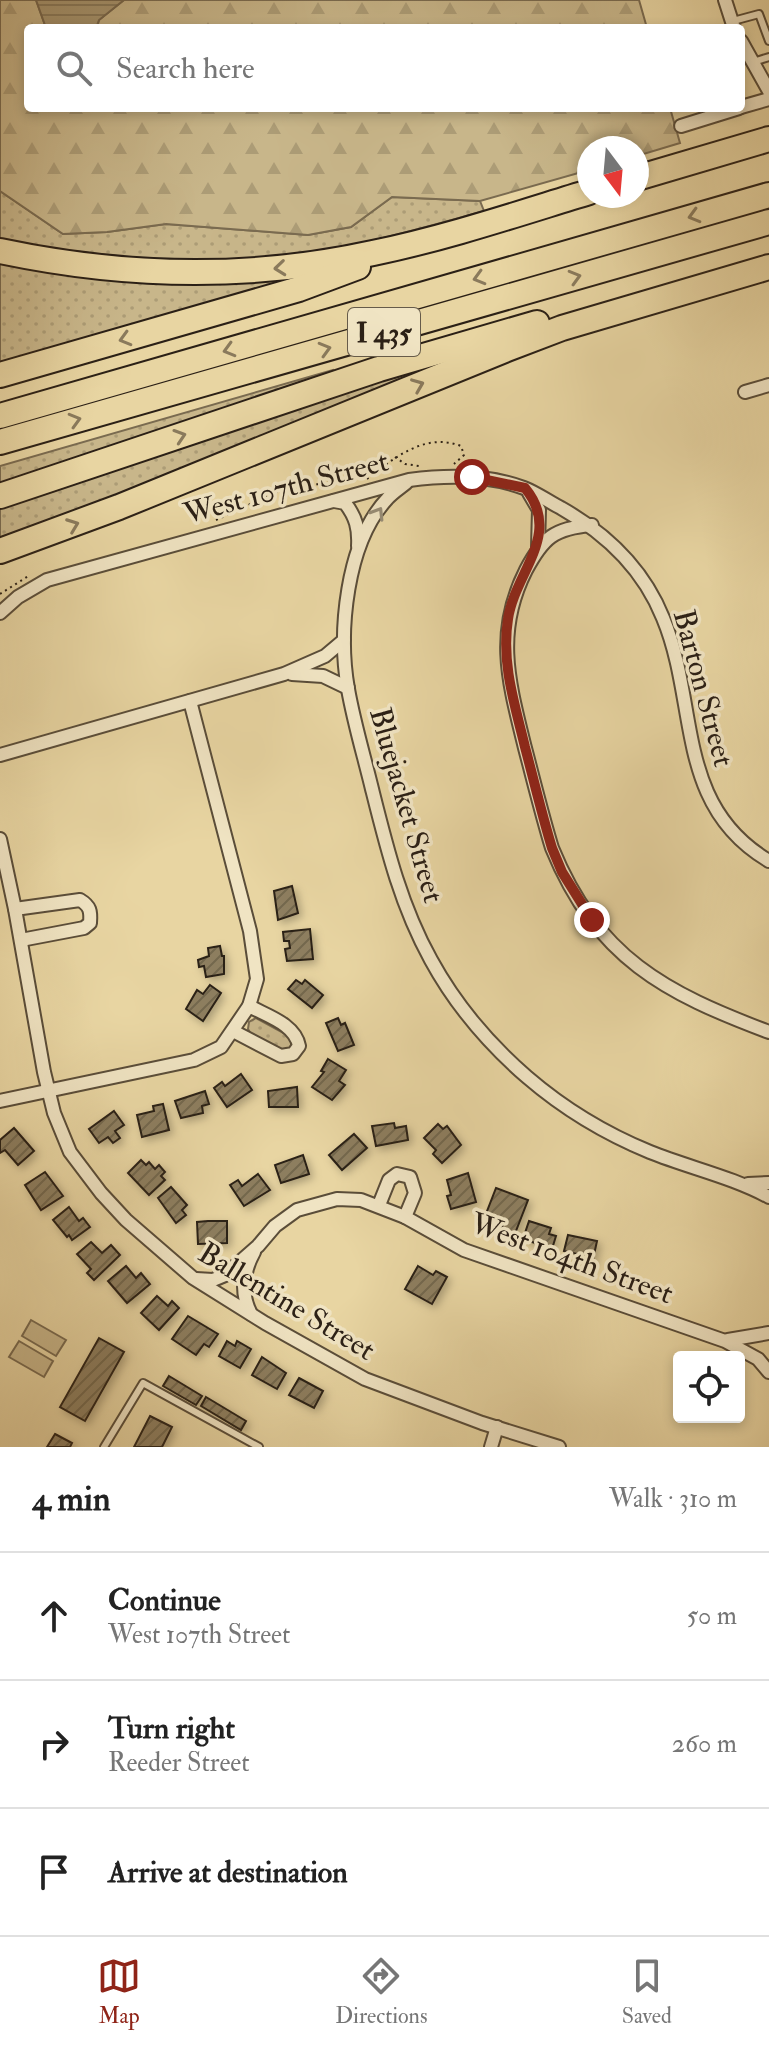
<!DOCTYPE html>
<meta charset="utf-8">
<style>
:root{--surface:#fff;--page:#f2f2f2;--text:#222;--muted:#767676;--line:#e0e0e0;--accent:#8f2418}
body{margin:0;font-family:"IM FELL Double Pica",serif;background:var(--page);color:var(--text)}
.controls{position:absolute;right:24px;bottom:24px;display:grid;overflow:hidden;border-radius:8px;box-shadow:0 4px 12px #0003}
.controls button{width:72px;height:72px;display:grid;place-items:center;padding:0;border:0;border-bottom:2px solid var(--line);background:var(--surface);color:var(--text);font:40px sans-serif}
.compass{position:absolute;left:577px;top:136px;width:72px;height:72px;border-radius:50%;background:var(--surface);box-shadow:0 4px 12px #0003;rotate:164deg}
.stop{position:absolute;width:24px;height:24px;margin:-18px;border:6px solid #8f2418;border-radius:50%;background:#fff}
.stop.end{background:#8f2418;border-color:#fff;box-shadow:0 2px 8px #0008}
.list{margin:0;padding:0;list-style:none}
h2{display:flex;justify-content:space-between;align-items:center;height:104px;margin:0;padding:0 32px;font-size:34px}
h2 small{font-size:26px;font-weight:400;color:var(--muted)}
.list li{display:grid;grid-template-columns:52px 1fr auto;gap:24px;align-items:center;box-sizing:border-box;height:128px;padding:0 32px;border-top:2px solid var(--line)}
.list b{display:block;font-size:30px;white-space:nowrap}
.list p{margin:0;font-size:26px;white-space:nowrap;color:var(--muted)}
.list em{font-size:26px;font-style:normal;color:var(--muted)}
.icon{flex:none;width:44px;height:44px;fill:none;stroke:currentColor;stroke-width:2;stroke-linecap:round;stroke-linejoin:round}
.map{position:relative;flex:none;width:769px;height:1447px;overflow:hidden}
.search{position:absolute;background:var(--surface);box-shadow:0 4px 12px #0003;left:24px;right:24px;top:24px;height:88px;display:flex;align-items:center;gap:20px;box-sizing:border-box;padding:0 28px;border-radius:8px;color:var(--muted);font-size:30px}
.sheet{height:488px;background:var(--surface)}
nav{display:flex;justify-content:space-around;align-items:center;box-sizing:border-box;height:112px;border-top:2px solid var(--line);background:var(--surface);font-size:22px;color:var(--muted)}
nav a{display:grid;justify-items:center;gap:4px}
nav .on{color:var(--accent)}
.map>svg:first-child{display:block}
.grass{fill:url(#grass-dots);stroke:#7a6b50;stroke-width:2}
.forest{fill:url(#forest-firs);stroke:#7a6b50;stroke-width:2}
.garden{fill:#c8b68a;stroke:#7a6b50;stroke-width:2}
.water{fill:url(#water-rules);stroke:#76674d;stroke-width:2}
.building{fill:url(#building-hatch);stroke:#2b2016;stroke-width:2;filter:url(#shadow)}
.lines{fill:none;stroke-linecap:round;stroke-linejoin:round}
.service-casing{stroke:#5a4d39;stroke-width:10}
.minor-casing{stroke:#5a4d39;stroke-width:16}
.motorway-casing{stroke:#2b2016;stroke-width:28}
.path{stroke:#2b2016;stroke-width:2;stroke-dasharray:2 4;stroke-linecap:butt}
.service{stroke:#f0e4c3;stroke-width:6}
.minor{stroke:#f0e4c3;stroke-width:12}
.motorway{stroke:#e8d5a2;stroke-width:24}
.oneway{stroke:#8a7a5c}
.oneway2{stroke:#978c75}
.route{stroke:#8f2418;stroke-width:10}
.labels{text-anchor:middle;stroke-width:7;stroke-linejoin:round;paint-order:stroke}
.shield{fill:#f0e4c3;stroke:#665b4a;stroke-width:2}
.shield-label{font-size:28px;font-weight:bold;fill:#2b2016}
.street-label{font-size:30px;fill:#2b2016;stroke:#f0e4c3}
</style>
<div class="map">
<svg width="769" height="1447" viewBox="0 0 769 1447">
<defs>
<pattern id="grass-dots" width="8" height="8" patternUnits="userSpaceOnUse" patternTransform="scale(2)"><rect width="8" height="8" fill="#c8b68a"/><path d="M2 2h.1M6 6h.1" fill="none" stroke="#ac9c76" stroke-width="1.8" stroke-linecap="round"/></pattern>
<pattern id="forest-firs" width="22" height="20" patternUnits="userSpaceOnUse" patternTransform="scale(2)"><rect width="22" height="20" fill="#c8b68a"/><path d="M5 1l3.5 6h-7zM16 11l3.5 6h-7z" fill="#ac9c76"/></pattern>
<pattern id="water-rules" width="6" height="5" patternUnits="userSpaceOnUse" patternTransform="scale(2)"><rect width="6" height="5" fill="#a89772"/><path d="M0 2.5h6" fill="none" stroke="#897b5d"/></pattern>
<pattern id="building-hatch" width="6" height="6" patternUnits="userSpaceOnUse" patternTransform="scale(2)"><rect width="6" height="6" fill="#8d7e5f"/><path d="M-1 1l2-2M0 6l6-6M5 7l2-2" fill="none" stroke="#73674d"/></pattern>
<filter id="shadow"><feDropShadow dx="3.5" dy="3.5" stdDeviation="4" flood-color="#0004"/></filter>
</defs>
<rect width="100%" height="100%" fill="#e8d5a2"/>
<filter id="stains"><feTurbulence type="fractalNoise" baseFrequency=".0025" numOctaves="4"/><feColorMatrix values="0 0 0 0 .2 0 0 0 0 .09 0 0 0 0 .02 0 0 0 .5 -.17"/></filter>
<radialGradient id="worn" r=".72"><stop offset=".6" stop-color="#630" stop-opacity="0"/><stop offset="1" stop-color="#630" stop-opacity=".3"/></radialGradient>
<g class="grass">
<path d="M0 191 63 234 107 232 166 224 308 235 351 227 392 197 480 201 484 211C413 231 342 251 268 258 181 266 86 255 0 240Z"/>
<path d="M0 261C45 270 90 279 135 282 189 285 243 279 297 274L296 280 0 365Z"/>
<polygon points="464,356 65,518 0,540 0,504 346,389"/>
<polygon points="333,370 335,376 0,490 0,466"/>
<polygon points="256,1018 291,1037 291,1049 284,1052 251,1034 248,1029 249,1022"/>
</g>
<g class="forest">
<polygon points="0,0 36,0 46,28 28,28 28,108 670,108 680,143 637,156 637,148 589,148 589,170 480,201 392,197 351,227 308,235 166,224 107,232 63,234 0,191"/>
<polygon points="124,0 639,0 647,28 97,28 99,20"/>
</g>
<g class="garden">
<polygon points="31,1320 66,1340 56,1356 22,1336"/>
<polygon points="19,1341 53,1361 44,1377 9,1357"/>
</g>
<polygon class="water" points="36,0 124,0 99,20 96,28 46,28"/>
<g class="building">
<polygon points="292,886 298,913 278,920 274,891"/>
<polygon points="310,929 313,959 287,961 285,949 290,948 289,941 284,941 283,932"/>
<polygon points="220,946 222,956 224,956 224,974 206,977 204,966 199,967 198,960 209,956 208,948"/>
<polygon points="296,980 302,984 305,980 323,995 312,1008 288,989"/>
<polygon points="210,985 221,993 203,1021 186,1009 197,990 203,994"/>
<polygon points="338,1018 341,1025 345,1023 354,1045 338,1051 326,1023"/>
<polygon points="328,1059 346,1070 339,1081 345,1085 332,1100 312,1087 324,1072 321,1071"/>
<polygon points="241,1074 252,1090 227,1107 214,1088 222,1082 225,1086"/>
<polygon points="297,1087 298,1107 269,1107 268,1091"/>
<polygon points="205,1091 209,1104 202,1106 203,1113 181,1118 175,1101"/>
<polygon points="163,1104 169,1130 142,1137 137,1115 154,1111 153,1106"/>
<polygon points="114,1111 124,1125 115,1131 120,1138 113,1143 108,1137 99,1143 89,1129"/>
<polygon points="394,1123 395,1128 406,1126 408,1140 376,1146 372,1126"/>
<polygon points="438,1124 443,1129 447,1126 461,1145 442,1163 433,1154 436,1150 424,1138"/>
<polygon points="14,1128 34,1151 18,1165 5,1150 0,1153 0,1140"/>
<polygon points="354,1134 367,1148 342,1170 329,1155"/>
<polygon points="303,1155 309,1174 281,1183 275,1165"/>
<polygon points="141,1160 146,1165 149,1162 155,1169 159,1165 165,1172 161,1176 165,1180 149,1195 128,1173"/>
<polygon points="45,1172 63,1196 41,1210 25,1185"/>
<polygon points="468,1173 476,1202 451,1209 447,1196 451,1195 447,1180"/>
<polygon points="258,1174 270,1190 244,1206 230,1185 238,1180 242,1186"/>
<polygon points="171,1187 187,1205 182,1210 186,1215 176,1223 158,1198"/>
<polygon points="496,1188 528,1200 514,1236 500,1231 502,1226 484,1219"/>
<polygon points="69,1207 79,1221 83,1218 90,1227 72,1240 69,1235 67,1237 53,1220"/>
<polygon points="208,1221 227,1221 227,1243 198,1244 197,1222"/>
<polygon points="529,1221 551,1228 549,1234 556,1236 552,1249 523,1239"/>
<polygon points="568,1235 597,1241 592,1264 575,1260 577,1254 564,1251"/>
<polygon points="91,1242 102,1253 111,1245 120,1255 94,1280 87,1273 91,1269 77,1254"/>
<polygon points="126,1266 136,1278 141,1273 150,1284 127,1303 108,1281"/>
<polygon points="418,1266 433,1275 436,1271 447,1277 432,1304 405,1289"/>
<polygon points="157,1296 168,1306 172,1301 179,1308 159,1330 141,1313"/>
<polygon points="188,1316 218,1334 209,1347 204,1344 196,1355 172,1339"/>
<polygon points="99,1338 124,1352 85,1421 60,1407"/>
<polygon points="227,1341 235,1346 237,1341 251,1349 240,1368 219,1356"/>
<polygon points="262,1357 286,1373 277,1389 252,1375"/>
<polygon points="169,1376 202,1396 196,1405 163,1386"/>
<polygon points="299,1378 323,1391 314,1408 289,1395"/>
<polygon points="206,1397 246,1421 241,1430 201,1406"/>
<polygon points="150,1416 172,1427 162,1447 134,1447"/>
<polygon points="55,1434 72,1443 70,1447 47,1447"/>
</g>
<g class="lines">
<defs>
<g id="service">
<polyline points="733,21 759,14 769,41"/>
<polyline points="753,62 769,57"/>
<polyline points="104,1447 143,1383 259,1447"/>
</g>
<g id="minor">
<polyline points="725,0 734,28"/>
<polyline points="741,41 769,91"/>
<polyline points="741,107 769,99"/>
<polyline points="681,126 739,108"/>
<polyline points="745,392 769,385"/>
<path d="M406 483C400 488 392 493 387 499 346 543 338 632 348 689 354 723 364 756 372 789 387 849 401 906 431 960 455 1004 489 1044 527 1077 563 1108 606 1134 650 1152 690 1168 732 1177 769 1197"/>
<polyline points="529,493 539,510 538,547"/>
<path d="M334 501 345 503C356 517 359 529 358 546"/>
<path d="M592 525C554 528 543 538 526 570 494 633 509 683 525 748 534 782 542 815 552 848 597 958 665 993 769 1032"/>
<path d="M0 613 18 597 47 580 409 480C447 475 487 474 524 488 537 493 549 502 561 508 607 534 643 568 663 618 699 704 674 805 769 861"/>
<polyline points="292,674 323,676 348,688"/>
<polyline points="0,755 284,674 325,656 344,640"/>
<polyline points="0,839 15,909 44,1072 54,1113 70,1152 101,1193 126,1220 193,1278 265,1323 365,1379 482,1423 559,1447"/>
<path d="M15 909 80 900C90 906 91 911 90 923L84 928 21 940"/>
<path d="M233 1031 281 1056 293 1054 299 1046C295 1024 267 1016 249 1006"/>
<polyline points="0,1101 194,1060 221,1047 249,1006 257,979 250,931 190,701"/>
<polyline points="748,1184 769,1183"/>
<polyline points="379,1205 389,1180 397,1174 410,1177 415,1193 405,1217"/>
<polyline points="196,1279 213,1280 225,1275 258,1246 275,1226 297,1210 337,1199 361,1200 405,1217 464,1250 725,1341 758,1359 769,1372"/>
<path d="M251 1314C240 1293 243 1272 254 1252"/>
<polyline points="728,1340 769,1333"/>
<polyline points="491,1447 497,1427"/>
</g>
<g id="motorway">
<polyline points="637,178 769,139"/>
<path d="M0 251C123 277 250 280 373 253 446 238 517 214 589 192"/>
<polyline points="0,375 299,289 358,267"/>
<polyline points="0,416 769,195"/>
<polyline points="0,442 769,222"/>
<polyline points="0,496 379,369 537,323"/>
<polyline points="0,551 119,507 507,349 562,328 769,267"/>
</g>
</defs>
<use href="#service" class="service-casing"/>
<use href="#minor" class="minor-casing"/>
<use href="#motorway" class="motorway-casing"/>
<g class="path">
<polyline points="395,457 405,464 419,466"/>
<path d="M367 479C394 458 425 432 461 446L464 455 454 464"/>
<polyline points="216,520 287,487 308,487 328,481 349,483"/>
<polyline points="0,594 30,575"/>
</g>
<use href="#service" class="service"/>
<use href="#minor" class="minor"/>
<use href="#motorway" class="motorway"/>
</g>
<defs><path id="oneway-chevron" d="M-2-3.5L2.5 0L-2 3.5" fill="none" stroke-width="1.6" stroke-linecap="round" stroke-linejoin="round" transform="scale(2)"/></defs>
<g class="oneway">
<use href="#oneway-chevron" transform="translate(694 216) rotate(164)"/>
<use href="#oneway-chevron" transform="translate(280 268) rotate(174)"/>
<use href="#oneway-chevron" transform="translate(575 277) rotate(-16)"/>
<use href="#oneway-chevron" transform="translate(479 278) rotate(164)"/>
<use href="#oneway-chevron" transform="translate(125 339) rotate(164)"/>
<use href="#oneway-chevron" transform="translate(325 349) rotate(-16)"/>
<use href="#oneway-chevron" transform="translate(229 350) rotate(164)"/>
<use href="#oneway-chevron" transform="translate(418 385) rotate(-22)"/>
<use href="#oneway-chevron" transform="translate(75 420) rotate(-16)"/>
<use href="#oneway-chevron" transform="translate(180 436) rotate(-18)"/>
<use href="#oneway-chevron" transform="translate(73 525) rotate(-21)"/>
</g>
<use class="oneway2" href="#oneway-chevron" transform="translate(378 513) rotate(-58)"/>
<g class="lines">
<path class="route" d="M472 477 525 488C563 534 515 572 508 619 501 663 515 705 525 747 534 781 542 815 552 848L562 872 592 920"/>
</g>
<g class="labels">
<rect class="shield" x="348" y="308" width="72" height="48" rx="6"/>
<g class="shield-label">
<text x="384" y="342">I 435</text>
</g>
<g class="street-label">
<text transform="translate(286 487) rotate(-15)" y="10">West 107th Street</text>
<text transform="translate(704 688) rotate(75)" y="10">Barton Street</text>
<text transform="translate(407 805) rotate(74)" y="10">Bluejacket Street</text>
<text transform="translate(572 1258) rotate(20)" y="10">West 104th Street</text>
<text transform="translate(287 1301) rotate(31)" y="10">Ballentine Street</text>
</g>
</g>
<rect width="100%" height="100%" filter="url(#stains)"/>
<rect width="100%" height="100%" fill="url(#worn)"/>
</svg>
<div class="controls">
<button><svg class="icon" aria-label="locate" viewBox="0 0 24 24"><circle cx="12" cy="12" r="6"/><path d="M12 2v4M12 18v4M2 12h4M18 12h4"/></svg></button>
</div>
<svg class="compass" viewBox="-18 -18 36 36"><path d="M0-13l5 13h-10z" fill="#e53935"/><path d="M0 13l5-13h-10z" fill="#767676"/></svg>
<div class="stop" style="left:472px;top:477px"></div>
<div class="stop end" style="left:592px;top:920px"></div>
<div class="search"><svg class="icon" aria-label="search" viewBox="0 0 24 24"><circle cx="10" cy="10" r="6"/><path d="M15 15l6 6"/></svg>Search here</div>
</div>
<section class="sheet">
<h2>4 min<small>Walk · 310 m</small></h2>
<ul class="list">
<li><svg class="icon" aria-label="ahead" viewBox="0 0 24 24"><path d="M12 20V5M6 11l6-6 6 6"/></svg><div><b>Continue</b><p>West 107th Street</p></div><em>50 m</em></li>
<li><svg class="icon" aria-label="right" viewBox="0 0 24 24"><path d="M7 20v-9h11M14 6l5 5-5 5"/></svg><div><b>Turn right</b><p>Reeder Street</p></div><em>260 m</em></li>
<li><svg class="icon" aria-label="arrive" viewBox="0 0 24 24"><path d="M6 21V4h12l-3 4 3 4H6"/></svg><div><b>Arrive at destination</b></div></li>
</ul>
</section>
<nav>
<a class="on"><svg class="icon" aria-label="map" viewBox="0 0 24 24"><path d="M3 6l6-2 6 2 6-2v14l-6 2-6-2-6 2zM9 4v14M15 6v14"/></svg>Map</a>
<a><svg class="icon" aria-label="directions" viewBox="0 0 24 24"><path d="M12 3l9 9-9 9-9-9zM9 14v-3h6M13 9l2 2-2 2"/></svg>Directions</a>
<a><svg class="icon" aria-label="saved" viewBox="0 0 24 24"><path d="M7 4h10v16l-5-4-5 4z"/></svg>Saved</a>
</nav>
